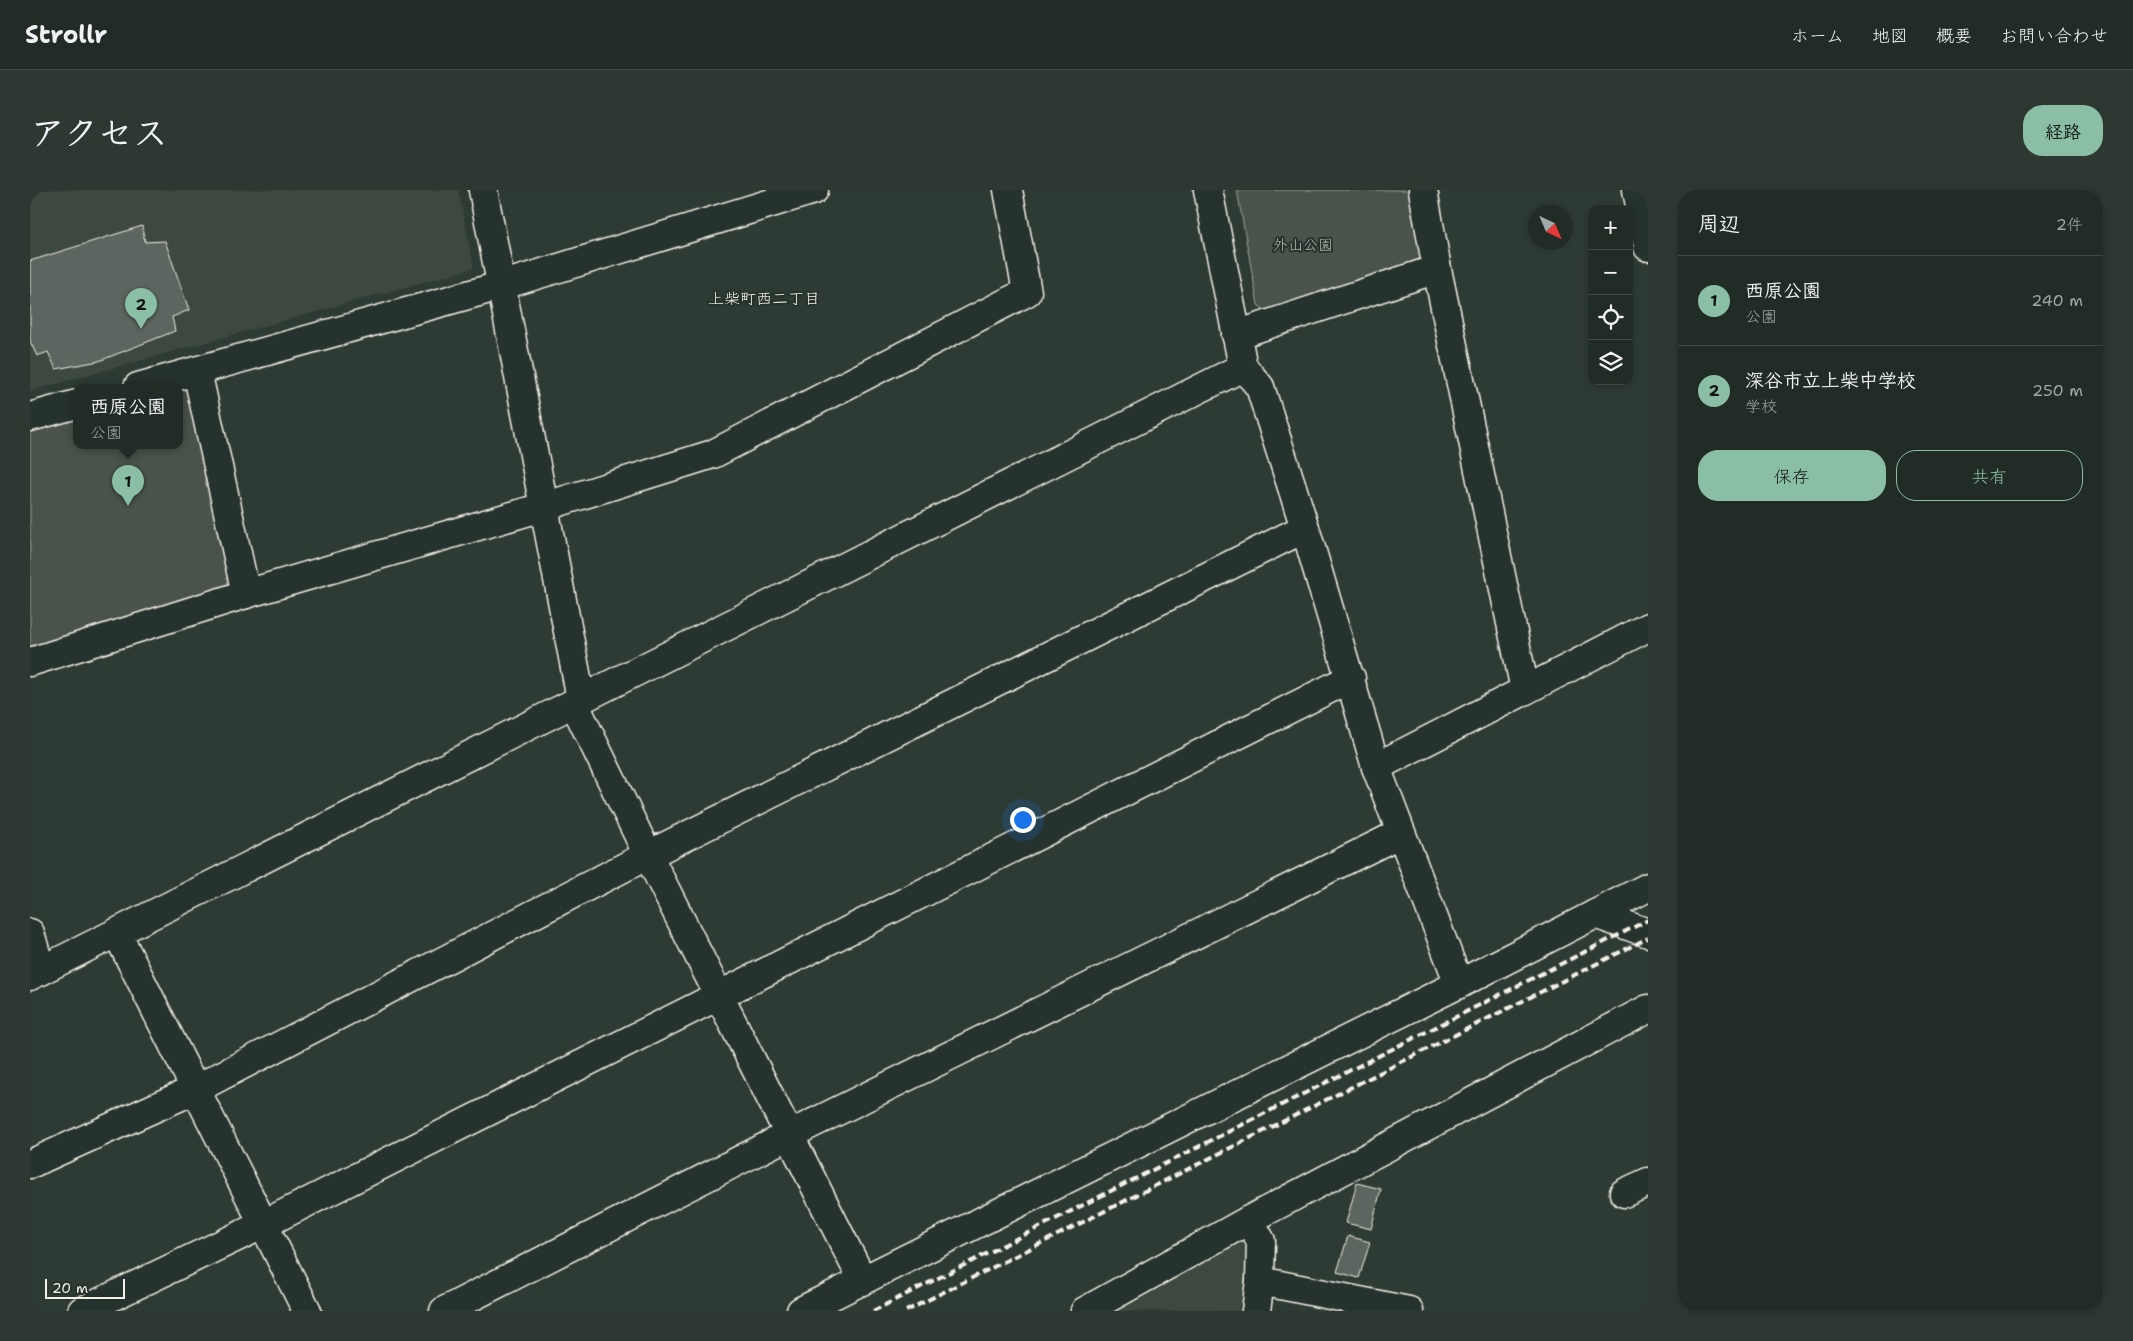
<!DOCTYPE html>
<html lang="ja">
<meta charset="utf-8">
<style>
:root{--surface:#222c27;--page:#2e3833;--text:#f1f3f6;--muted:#a2a7a7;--line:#3f4844;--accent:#8abfa5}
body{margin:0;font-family:"Shantell Sans","Klee One",sans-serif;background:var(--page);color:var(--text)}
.controls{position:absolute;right:15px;top:15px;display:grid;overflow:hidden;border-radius:10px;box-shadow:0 2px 8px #0003}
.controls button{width:45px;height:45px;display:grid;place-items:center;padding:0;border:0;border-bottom:1px solid var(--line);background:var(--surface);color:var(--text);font:25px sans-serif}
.compass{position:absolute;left:1498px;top:15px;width:45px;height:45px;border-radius:50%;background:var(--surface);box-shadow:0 2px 8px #0003;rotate:136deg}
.scale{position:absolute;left:15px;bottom:12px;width:80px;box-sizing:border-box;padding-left:5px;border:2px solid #f4f1e8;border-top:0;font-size:14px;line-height:18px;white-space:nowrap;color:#f4f1e8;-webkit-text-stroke:4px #26332d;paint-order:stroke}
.you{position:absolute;left:992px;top:629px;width:18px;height:18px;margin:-12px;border:4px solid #fff;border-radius:50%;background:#1a73e8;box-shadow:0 0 0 8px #1a73e833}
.badge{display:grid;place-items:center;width:32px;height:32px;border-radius:50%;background:var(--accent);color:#111;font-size:16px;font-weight:700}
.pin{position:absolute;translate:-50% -41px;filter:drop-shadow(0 1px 2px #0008)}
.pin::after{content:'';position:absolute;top:26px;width:18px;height:15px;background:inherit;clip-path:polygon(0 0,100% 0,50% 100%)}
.popup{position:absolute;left:43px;top:194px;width:110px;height:65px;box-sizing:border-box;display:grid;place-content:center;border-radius:10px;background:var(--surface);filter:drop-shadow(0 1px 4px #0005);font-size:16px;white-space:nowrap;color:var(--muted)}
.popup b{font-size:19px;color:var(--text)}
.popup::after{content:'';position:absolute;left:50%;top:100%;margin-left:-10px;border:10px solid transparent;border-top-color:var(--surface)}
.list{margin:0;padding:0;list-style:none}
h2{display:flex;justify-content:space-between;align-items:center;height:65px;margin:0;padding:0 20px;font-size:21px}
h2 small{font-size:16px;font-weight:400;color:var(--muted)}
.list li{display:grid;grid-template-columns:32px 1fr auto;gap:15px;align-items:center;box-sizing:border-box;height:90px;padding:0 20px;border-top:1px solid var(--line)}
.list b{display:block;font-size:19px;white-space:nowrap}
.list p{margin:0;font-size:16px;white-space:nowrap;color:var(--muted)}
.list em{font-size:16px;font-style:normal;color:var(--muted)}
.actions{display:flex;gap:10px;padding:15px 20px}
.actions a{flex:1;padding:11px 0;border:1px solid var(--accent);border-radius:20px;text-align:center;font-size:18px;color:var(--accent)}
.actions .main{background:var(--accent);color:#111}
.icon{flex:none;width:28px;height:28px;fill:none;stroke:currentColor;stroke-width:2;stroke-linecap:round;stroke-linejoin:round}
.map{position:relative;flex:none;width:1618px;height:1121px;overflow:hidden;border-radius:20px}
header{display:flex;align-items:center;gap:30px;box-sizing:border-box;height:70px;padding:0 25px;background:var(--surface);border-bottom:1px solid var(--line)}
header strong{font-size:24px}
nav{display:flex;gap:28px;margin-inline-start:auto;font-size:18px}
.intro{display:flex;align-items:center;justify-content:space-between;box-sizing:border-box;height:120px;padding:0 30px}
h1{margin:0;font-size:35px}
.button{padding:12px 22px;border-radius:20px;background:var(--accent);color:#111;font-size:18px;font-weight:700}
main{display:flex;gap:30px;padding:0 30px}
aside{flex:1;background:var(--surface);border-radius:20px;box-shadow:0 2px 8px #0003}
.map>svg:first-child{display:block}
.built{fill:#3c4841}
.green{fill:#48524c;stroke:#9ea29a}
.building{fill:#5c655e;stroke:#f4f1e8}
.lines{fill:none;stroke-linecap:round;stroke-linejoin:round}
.minor-casing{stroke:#f4f1e8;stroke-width:31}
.tertiary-casing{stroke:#f4f1e8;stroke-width:31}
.minor{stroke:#26332d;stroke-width:28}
.tertiary{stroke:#26332d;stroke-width:28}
.rail{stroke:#f4f1e8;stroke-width:4;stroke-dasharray:8 4;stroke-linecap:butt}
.labels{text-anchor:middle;stroke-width:4;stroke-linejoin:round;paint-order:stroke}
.park-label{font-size:15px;fill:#b8b9b1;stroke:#26332d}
.neighbourhood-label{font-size:16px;fill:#f4f1e8;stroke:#26332d}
</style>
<header>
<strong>Strollr</strong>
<nav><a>ホーム</a><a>地図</a><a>概要</a><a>お問い合わせ</a></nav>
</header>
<div class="intro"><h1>アクセス</h1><a class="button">経路</a></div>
<main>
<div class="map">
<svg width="1618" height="1121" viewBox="0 0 1618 1121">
<rect width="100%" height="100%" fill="#2e3b34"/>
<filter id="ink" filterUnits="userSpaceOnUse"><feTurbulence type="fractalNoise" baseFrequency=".02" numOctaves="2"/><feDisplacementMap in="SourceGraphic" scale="10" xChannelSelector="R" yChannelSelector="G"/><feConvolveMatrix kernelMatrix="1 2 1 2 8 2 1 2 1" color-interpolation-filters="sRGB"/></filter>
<g filter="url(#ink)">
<g class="built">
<polygon points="0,0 428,0 444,78 0,201"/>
<polygon points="1219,1030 1226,1121 1055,1121"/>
</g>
<g class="green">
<polygon points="1207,0 1381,0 1393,69 1382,79 1239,123 1228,115"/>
<polygon points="167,181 216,404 0,472 0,227 47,214 47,255 149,255 149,197"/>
</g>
<g class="building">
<polygon points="112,36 115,52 135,51 159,120 142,127 145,141 69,171 26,179 18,162 7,166 0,151 0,71"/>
<polygon points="1327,993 1351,999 1341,1039 1316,1033"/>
<polygon points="1318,1046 1340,1052 1329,1088 1307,1082"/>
</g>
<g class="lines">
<defs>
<g id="minor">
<polyline points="1393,0 1407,79 1495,500"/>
<polyline points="1607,0 1618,57"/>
<polyline points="1206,145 1407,79"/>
<polyline points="1213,177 1230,197 1275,338 1346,577 1429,794"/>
<polyline points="167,181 216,404"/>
<polyline points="108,197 470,96 784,0"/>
<polyline points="0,227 47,214"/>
<polyline points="0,472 216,404 513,317 683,264 997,102 978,0"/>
<polyline points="544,513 618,665 833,1091"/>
<polyline points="1346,577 1618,437"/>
<polyline points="1565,724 1618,743"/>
<polyline points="0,743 11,781"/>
<polyline points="0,974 166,899 618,665 1275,338"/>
<polyline points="1594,1003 1618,992"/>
<polyline points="1219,1030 1231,1051 1230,1091 1226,1121"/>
<polyline points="1230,1091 1379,1121"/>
<polyline points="52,1121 234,1034 1321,488"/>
<polyline points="414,1121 759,945 1371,643"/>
</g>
<g id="tertiary">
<polyline points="453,0 551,509"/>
<polyline points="87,743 277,1121"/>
<polyline points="0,786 1213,177 1178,0"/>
<polyline points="771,1121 1429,794 1618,697"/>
<polyline points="1055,1121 1219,1030 1618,819"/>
</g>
</defs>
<use href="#minor" class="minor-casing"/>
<use href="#tertiary" class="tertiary-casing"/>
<use href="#minor" class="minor"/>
<use href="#tertiary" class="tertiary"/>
<g class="rail">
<polyline points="843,1121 1618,730"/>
<polyline points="876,1121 1618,748"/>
</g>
</g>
</g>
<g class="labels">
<g class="park-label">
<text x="1273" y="60">外山公園</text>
</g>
<g class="neighbourhood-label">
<text x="734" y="114">上柴町西二丁目</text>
</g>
</g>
</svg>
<div class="controls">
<button>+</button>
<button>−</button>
<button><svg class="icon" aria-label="locate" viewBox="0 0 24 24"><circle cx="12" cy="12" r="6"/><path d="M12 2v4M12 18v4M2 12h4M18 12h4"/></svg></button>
<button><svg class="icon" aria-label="layers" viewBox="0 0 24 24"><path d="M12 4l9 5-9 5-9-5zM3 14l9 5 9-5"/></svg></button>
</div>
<svg class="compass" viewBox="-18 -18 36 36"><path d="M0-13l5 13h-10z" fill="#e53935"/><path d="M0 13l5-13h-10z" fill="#a2a7a7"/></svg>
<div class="scale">20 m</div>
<div class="you"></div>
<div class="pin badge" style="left:98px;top:316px">1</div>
<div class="popup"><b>西原公園</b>公園</div>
<div class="pin badge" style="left:111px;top:139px">2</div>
</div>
<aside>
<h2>周辺<small>2件</small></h2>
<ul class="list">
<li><span class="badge">1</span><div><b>西原公園</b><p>公園</p></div><em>240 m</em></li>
<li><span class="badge">2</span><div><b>深谷市立上柴中学校</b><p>学校</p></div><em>250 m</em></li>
</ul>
<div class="actions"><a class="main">保存</a><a>共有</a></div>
</aside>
</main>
